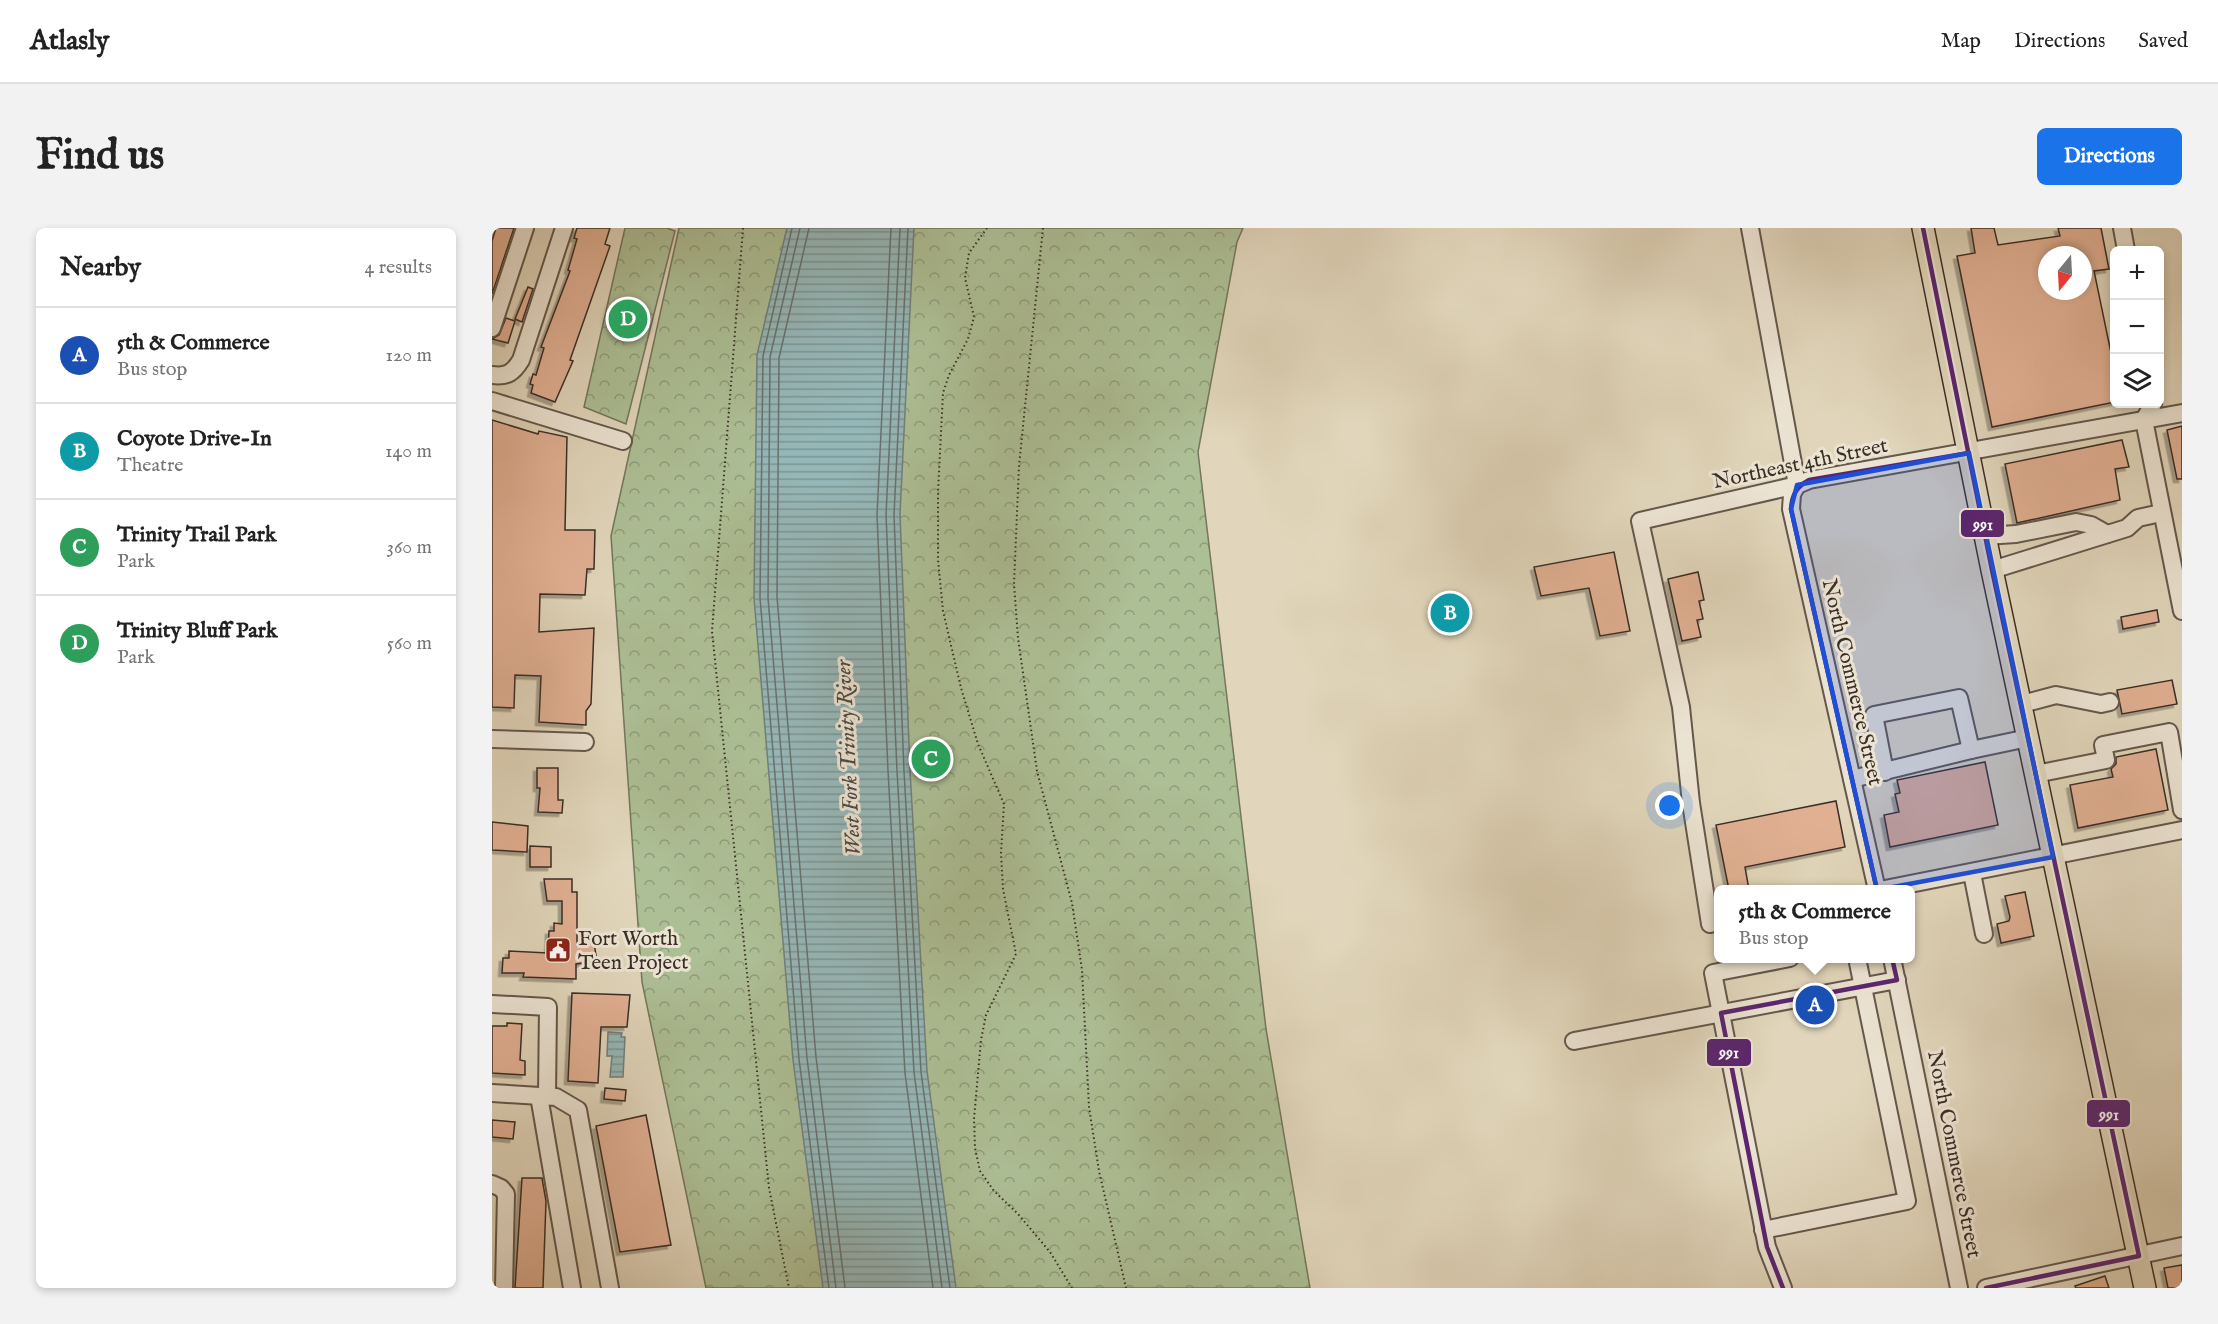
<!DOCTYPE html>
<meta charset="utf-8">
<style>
:root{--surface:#fff;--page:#f2f2f2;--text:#222;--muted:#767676;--line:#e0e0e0;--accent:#1a73e8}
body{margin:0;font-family:"IM FELL English",serif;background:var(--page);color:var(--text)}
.controls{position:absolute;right:18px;top:18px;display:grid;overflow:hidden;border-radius:9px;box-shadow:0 3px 9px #0003}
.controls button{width:54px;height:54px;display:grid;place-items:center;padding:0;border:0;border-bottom:2px solid var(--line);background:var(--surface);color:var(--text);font:30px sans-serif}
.compass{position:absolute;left:1546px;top:18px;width:54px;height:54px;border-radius:50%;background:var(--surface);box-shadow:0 3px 9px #0003;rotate:198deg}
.you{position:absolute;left:1178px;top:578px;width:21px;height:21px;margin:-15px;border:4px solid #fff;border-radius:50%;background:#1a73e8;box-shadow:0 0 0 9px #1a73e833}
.badge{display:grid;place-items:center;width:39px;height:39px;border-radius:50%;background:var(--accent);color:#fff;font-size:20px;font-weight:700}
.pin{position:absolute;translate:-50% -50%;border:3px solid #fff;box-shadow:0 2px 6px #0006}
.popup{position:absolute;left:1222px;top:657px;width:201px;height:78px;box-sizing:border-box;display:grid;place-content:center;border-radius:9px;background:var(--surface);filter:drop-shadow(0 2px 4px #0005);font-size:20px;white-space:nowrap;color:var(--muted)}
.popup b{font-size:22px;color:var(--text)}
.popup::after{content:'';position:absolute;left:50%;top:100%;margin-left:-12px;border:12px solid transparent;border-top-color:var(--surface)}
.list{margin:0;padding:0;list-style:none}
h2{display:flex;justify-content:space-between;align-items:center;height:78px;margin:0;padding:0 24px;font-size:26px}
h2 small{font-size:20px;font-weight:400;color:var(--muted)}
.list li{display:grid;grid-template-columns:39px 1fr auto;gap:18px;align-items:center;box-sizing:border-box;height:96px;padding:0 24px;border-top:2px solid var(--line)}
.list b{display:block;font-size:22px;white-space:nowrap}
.list p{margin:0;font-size:20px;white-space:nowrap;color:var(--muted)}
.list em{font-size:20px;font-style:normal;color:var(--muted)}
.icon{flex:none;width:33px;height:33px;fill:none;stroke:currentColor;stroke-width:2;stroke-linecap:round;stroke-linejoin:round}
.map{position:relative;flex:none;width:1690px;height:1060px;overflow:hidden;border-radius:9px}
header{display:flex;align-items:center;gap:36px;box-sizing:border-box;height:84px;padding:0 30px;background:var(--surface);border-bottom:2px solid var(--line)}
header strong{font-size:28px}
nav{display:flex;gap:33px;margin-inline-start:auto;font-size:21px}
.intro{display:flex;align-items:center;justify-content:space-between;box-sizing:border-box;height:144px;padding:0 36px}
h1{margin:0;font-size:42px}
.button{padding:15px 27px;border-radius:9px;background:var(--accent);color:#fff;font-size:21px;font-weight:700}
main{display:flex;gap:36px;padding:0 36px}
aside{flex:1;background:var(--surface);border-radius:9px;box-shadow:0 3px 9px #0003}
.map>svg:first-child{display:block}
.forest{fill:url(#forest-crowns);stroke:#74765e;stroke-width:1.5}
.water{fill:url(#water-rules);stroke:#71807d;stroke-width:1.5}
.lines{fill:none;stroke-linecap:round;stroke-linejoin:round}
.shore{stroke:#68726f;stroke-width:1.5}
.building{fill:#e1b093;stroke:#3a2e27;stroke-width:1.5;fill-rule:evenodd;filter:url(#shadow)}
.minor-casing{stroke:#64584c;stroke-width:20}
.major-casing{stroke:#3a2e27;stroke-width:24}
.path{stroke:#3a2e27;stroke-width:2;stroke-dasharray:1.5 3;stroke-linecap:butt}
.minor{stroke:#ece4d3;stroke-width:16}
.major{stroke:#e1d6bb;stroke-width:21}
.bus-1-casing{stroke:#ece4d3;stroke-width:9}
.bus-1{stroke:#5a256f;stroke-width:4.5}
.marked{fill:#1d4ed8;fill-opacity:0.2;stroke:#1d4ed8;stroke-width:4.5;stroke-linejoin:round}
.labels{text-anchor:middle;stroke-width:6;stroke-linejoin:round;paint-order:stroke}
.street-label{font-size:21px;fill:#3a2e27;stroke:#ece4d3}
.poi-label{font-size:21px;fill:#3a2e27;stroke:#ece4d3;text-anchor:start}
.water-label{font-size:22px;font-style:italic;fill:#4c4944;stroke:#ece4d3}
.line-badge{stroke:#ece4d3;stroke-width:2}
.badge-label{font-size:16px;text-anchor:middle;font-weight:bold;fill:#fff}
</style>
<header>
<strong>Atlasly</strong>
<nav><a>Map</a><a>Directions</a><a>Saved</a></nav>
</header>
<div class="intro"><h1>Find us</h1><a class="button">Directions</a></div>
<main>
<aside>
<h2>Nearby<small>4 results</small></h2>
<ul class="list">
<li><span class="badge" style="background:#1a4fb4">A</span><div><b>5th &amp; Commerce</b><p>Bus stop</p></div><em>120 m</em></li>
<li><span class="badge" style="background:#0f9aa8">B</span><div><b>Coyote Drive-In</b><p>Theatre</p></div><em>140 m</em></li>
<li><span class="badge" style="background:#2e9e5b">C</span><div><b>Trinity Trail Park</b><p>Park</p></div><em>360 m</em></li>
<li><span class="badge" style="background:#2e9e5b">D</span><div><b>Trinity Bluff Park</b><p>Park</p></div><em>560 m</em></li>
</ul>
</aside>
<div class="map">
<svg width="1690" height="1060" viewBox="0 0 1690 1060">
<defs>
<pattern id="forest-crowns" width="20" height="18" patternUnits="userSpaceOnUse" patternTransform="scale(1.5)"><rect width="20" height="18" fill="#adbf95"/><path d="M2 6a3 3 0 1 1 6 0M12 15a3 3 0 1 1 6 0" fill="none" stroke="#8e9c7a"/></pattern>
<pattern id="water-rules" width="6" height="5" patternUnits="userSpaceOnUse" patternTransform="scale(1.5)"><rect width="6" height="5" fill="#96b7b7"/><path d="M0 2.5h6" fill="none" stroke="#7b9595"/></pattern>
<filter id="shadow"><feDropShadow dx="-3.5" dy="3.5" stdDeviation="0" flood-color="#0004"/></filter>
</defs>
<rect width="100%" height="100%" fill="#e1d6bb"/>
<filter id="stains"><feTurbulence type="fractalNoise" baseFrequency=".00333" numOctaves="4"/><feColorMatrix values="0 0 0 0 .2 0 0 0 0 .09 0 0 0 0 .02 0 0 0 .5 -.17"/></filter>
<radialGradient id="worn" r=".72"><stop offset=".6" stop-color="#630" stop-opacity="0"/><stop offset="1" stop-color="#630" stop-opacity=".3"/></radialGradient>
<g class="forest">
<polygon points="133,0 175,0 183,3 134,196 92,179"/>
<polygon points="187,0 751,0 745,14 706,224 774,801 818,1060 214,1060 150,754 119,308"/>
</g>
<g class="water">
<polygon points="295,0 422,0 408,286 418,542 435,843 464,1060 331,1060 301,832 262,370 265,127"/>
<polygon points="116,804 130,805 129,809 133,809 131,849 118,849 120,828 115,828"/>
</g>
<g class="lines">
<g class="shore">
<polyline points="300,0 271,128 268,370 307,831 337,1060"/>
<polyline points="308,0 278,129 276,370 315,830 344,1060"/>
<polyline points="317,0 287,130 285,369 324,829 353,1060"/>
<polyline points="399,0 385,287 396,543 413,845 441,1060"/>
<polyline points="408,0 394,287 405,543 422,844 450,1060"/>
<polyline points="416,0 402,287 412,543 429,844 458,1060"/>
</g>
</g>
<g class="building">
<polygon points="4,0 22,0 0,66 0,13"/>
<polygon points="85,0 118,0 113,16 118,18 78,132 81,133 63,174 39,165 41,157 38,156 41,146 44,147 52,120 49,119 78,43 76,42 85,11 82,10"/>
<path d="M1479 0H1502L1506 17 1568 8 1566 0H1609L1617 41 1602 43 1623 144V174L1500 199 1465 28 1483 25ZM1555 27H1591V63H1555Z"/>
<polygon points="36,59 41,61 30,94 23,91"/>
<polygon points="14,90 23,93 16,115 0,111 7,107"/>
<polygon points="0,192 46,206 47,203 75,209 73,302 103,302 102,341 95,341 93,367 48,366 47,404 102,400 99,476 94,483 94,497 47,494 49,448 23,447 22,480 0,479"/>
<polygon points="1690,198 1690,251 1685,251 1675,202"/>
<polygon points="1630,212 1637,239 1623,241 1628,272 1525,295 1513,236"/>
<polygon points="1122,324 1138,403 1108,408 1097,360 1049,368 1042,339"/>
<polygon points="1206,344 1212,372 1207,373 1211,391 1205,392 1209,409 1190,413 1176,351"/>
<polygon points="1665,382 1667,394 1631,401 1629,389"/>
<polygon points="1680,452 1685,476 1630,486 1625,462"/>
<polygon points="1664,521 1676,582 1586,600 1578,557 1621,549 1619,541 1624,536 1624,529"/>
<polygon points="1493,534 1506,597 1398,619 1392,587 1407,584 1403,566 1408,565 1405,552"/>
<polygon points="45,540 66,540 66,572 71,572 70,585 46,584 48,560 45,560"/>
<polygon points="1344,573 1353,619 1253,639 1257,662 1237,662 1224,597"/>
<polygon points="0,594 36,598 35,624 0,622"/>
<polygon points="38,618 59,619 59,639 38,639"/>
<polygon points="52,651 80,651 80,664 85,664 85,718 102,715 105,733 84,736 84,751 31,749 32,745 10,745 11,730 17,730 17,723 56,725 57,703 62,703 62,695 70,696 70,673 55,673"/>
<polygon points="1533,664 1542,708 1509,715 1505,696 1517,693 1518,689 1513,668"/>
<polygon points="80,765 138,767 135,799 109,799 106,855 76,853"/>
<polygon points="15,795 30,796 28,832 33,833 33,847 0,845 0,798 15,798"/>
<polygon points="113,860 134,862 133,873 112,871"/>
<polygon points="154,887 179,1017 128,1024 104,898"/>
<polygon points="0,892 23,894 21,911 0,909"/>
<polygon points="30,950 50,950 54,973 51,1060 23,1060"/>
<polygon points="1690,1037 1690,1060 1676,1060 1672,1040"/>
<polygon points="1613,1048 1617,1060 1584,1060 1583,1058"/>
</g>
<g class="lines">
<defs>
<g id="minor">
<polyline points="1258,0 1305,257"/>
<polyline points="1630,0 1634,22"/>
<polyline points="0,100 33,0"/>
<path d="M0 147C15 149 21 145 29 132L72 0"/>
<polyline points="0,173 131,213"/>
<polyline points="1661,176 1652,192 1690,383"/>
<polyline points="1305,257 1300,266 1299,281 1385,662"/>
<polyline points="1493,308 1524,306 1584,294 1599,297 1615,306"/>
<polyline points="1500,342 1635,300 1646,290 1669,285"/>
<polyline points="1530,476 1564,467 1609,476 1618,474"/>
<polyline points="0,511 93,514"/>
<polyline points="1479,522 1536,510"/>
<polyline points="1544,546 1614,532 1611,517 1677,504 1690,582"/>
<polyline points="1360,551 1479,522 1467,470 1382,487 1393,544"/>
<polyline points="1480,645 1492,706"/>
<polyline points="1388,662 1690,602"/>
<polyline points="1227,694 1218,696 1199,575 1189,479 1148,293 1305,257 1317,252 1690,185"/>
<polyline points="1400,730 1467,1060"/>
<polyline points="0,776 56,779 55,868"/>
<polyline points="1082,813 1405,752"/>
<polyline points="0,865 64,869 86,882 118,1060"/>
<polyline points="47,868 80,1060"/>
<polyline points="0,956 9,960 14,966 12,1060"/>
<polyline points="1271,1002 1415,973 1365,730"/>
<polyline points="1291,1060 1275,1019 1221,745 1298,730"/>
<polyline points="1494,1060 1690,1018"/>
</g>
<polyline id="major" points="1431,0 1500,342 1653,1060"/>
</defs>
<use href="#minor" class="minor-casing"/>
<use href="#major" class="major-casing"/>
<g class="path">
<polyline points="251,0 220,403 277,960 297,1060"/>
<polyline points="495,0 477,25 473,50 482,89 476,111 457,147 451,165 446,264 446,332 451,383 469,460 486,516 512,576 509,625 511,661 524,726 494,787 489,812 482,891 483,920 488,943 502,963 526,986 558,1024 580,1060"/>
<polyline points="551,0 527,238 522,356 526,410 545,543 580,675 590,742 597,879 607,943 634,1060"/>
</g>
<use href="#minor" class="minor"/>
<use href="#major" class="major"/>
<defs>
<g id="bus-1">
<polyline points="1431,0 1500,342 1647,1028 1494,1060"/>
<path d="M1385 662 1299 281C1300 267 1304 259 1317 252L1477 225"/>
<polyline points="1291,1060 1275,1019 1229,785 1405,752 1400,730"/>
</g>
</defs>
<use href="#bus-1" class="bus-1-casing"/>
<use href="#bus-1" class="bus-1"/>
</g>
<path class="marked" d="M1477 225 1561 629 1385 662 1299 281 1305 257Z"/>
<defs>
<symbol id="civic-square" viewBox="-11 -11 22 22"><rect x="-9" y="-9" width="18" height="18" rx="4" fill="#8f2418" stroke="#ece4d3"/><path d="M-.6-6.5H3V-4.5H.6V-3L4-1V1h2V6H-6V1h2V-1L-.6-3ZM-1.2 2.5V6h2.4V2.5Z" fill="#fff"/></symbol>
</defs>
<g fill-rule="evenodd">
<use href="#civic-square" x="51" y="707" width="30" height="30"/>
</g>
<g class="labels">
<g class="street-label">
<text transform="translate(1308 235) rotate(-12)" y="7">Northeast 4th Street</text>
<text transform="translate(1361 454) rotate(77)" y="7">North Commerce Street</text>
<text transform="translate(1463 926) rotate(79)" y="7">North Commerce Street</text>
</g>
<g class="poi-label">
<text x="86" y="717">Fort Worth<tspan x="86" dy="24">Teen Project</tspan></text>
</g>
<g class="water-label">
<text transform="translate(355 530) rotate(-93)" y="8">West Fork Trinity River</text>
</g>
</g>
<g class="line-badge">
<rect x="1468" y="281" width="45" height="29" rx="6" fill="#5a256f"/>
<rect x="1214" y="810" width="46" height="29" rx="6" fill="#5a256f"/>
<rect x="1594" y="871" width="45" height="29" rx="6" fill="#5a256f"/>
</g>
<g class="badge-label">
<text x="1491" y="302">991</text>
<text x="1237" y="830">991</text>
<text x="1617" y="892">991</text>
</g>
<rect width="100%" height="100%" filter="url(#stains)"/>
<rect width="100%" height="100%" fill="url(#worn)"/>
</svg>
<div class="controls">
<button>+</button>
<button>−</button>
<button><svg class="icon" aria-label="layers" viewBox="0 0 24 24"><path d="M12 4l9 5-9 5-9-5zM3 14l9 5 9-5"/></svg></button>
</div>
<svg class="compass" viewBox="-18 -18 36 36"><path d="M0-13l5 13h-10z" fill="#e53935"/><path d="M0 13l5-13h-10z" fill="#767676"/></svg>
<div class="you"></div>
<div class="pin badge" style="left:1323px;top:777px;background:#1a4fb4">A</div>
<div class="popup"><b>5th &amp; Commerce</b>Bus stop</div>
<div class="pin badge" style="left:958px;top:385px;background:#0f9aa8">B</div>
<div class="pin badge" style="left:439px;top:531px;background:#2e9e5b">C</div>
<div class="pin badge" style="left:136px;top:91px;background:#2e9e5b">D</div>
</div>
</main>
